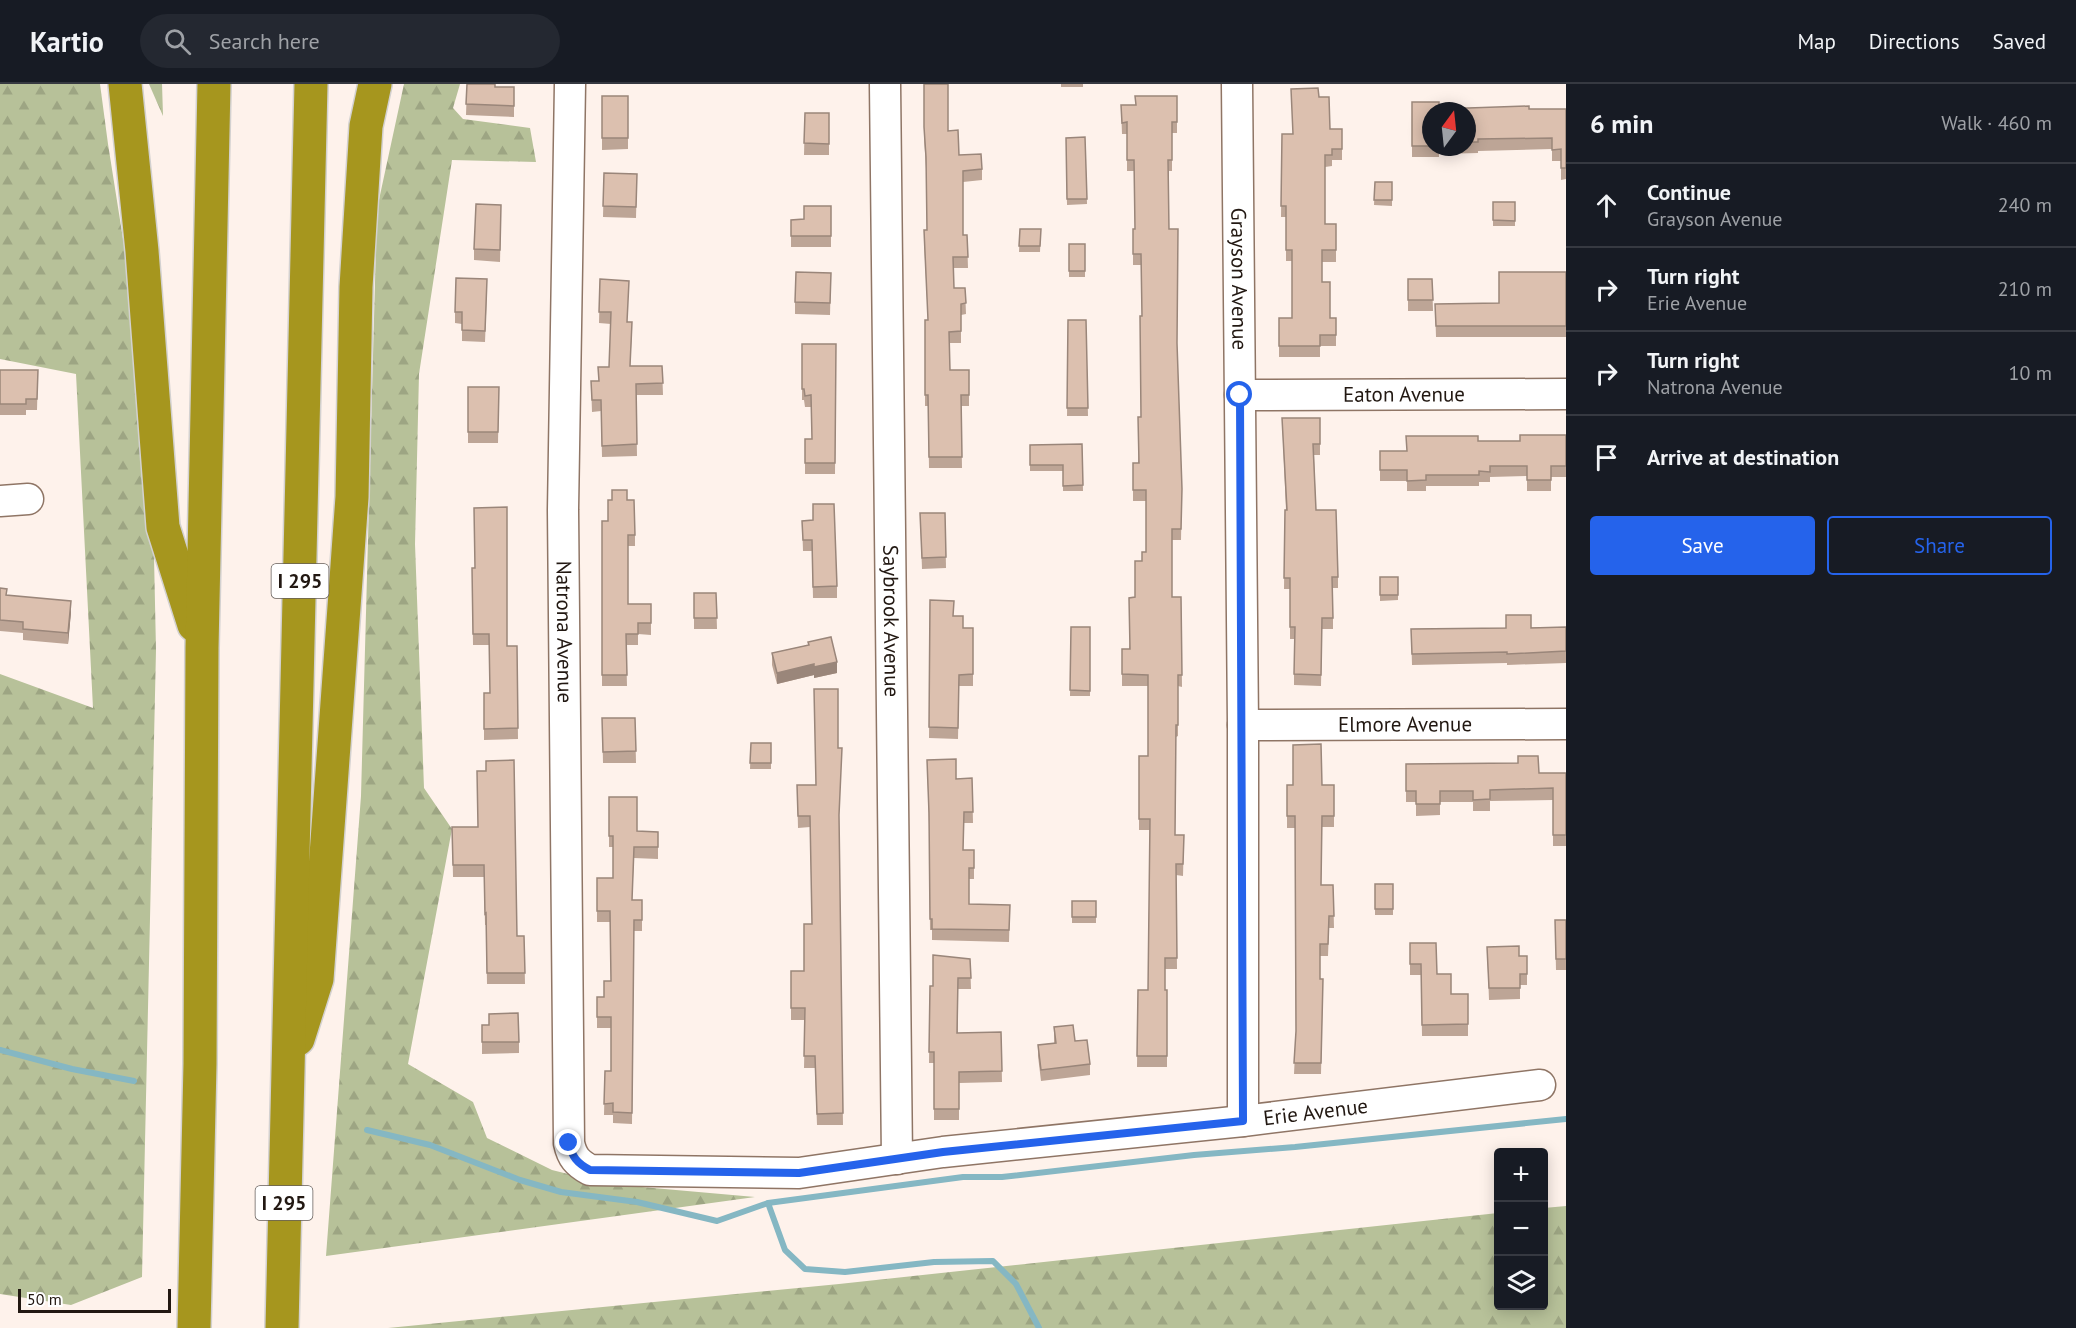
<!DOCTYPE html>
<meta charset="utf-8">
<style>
:root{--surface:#171b24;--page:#242831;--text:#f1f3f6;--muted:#9ea1a6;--line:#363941;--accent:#2563eb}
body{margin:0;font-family:"PT Sans",sans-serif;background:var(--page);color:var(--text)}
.controls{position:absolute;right:18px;bottom:18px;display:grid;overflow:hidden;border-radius:6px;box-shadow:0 3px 15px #0003}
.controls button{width:54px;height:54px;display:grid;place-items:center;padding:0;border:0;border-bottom:2px solid var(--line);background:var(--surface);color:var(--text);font:30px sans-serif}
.compass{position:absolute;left:1422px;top:18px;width:54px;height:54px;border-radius:50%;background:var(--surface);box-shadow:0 3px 15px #0003;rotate:15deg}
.scale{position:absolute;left:18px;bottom:15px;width:153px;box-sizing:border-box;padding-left:6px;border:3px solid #221812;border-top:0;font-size:16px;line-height:21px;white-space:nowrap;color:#221812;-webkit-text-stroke:4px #fff;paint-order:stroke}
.stop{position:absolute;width:18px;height:18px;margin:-14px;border:4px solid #2563eb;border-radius:50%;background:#fff}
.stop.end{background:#2563eb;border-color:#fff;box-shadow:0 2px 6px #0008}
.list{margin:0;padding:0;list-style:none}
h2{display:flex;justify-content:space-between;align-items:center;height:78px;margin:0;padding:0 24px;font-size:26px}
h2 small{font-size:20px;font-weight:400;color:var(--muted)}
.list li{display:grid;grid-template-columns:39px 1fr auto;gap:18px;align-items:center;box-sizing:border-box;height:84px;padding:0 24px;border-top:2px solid var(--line)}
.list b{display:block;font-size:22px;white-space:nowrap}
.list p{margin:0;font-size:20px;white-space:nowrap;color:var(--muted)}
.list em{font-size:20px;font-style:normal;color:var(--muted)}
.actions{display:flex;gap:12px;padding:18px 24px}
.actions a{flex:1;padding:14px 0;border:2px solid var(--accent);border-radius:6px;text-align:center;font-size:21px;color:var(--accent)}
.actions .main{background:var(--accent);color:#fff}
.icon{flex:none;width:33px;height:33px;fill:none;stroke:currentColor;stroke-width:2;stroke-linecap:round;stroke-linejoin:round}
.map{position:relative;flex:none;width:1566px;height:1244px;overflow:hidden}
header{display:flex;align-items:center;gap:36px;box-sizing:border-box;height:84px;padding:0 30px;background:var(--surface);border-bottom:2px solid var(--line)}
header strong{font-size:28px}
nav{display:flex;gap:33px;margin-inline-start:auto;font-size:21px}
.search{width:420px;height:54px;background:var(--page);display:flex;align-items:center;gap:15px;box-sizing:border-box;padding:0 21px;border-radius:33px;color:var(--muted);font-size:22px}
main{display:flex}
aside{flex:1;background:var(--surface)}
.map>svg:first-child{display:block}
.forest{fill:url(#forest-firs)}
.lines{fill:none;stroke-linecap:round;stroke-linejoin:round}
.stream{stroke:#85b7c3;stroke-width:6}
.minor-casing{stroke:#8f7565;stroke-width:33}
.highway-casing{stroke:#d3d1d0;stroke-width:36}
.minor{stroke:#fff;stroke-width:30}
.highway{stroke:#a6961e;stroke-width:33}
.wall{fill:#bda596;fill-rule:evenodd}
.shaded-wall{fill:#9a867a}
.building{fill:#dcc0af;stroke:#9a867a;stroke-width:1.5}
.route{stroke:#2563eb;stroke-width:8}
.labels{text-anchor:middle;stroke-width:4.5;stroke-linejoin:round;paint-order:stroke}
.shield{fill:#fff;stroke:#645d59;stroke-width:1.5}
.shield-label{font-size:20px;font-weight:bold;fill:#221812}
.street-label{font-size:21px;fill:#221812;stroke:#fff}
</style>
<header>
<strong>Kartio</strong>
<div class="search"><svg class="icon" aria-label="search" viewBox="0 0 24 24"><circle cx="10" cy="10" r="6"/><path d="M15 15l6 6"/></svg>Search here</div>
<nav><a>Map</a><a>Directions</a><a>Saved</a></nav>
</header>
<main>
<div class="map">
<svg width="1566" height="1244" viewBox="0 0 1566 1244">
<defs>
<pattern id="forest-firs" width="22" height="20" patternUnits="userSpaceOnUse" patternTransform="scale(1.5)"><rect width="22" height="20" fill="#b7c199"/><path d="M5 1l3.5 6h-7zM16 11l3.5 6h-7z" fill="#9da583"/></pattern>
</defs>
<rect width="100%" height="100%" fill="#fef2eb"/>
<g class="forest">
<polygon points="0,0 100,0 108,60 151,332 156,566 142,1193 71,1221 0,1210 0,590 93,624 76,290 0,275"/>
<polygon points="149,0 162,0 163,32"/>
<polygon points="404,0 460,0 453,24 463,35 530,44 536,78 452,76 419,290 415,460 424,704 452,745 408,980 473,1018 487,1054 552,1086 608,1100 755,1113 326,1172 361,712 377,125"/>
<polygon points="1566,1122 1566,1244 388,1244 839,1200 1498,1129 1498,1222 1544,1222 1544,1124"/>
</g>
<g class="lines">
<g class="stream">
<polyline points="0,966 72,985 134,997"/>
<polyline points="367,1046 430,1061 520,1096 561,1108 637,1118 717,1137 768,1119 963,1093 1002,1093 1194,1071 1295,1063 1566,1035"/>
<polyline points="768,1119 785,1166 805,1185 845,1188 934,1178 993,1177 1016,1200 1039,1244"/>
</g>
<defs>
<g id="minor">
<path id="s1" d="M570 0 563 426 569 1059C572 1073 577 1079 590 1086L799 1089 943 1068 1243 1037 1540 1001"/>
<path id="s2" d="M885 0 897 1075"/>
<path id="s3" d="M1237 0 1243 641V1037"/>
<path id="s4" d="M1240 311 1566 310"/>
<polyline points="0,417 28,415"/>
<path id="s5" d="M1243 641 1566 640"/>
</g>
<g id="highway">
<polyline points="125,0 142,167 163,443 194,541"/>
<polyline points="298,955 317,895 352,413 356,203 366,42 375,0"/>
<polyline points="194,1244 200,980 202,564 214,0"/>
<polyline points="282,1244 311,0"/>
</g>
</defs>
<use href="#minor" class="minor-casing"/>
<use href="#highway" class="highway-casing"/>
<use href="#minor" class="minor"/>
<use href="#highway" class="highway"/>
</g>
<g class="wall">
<polygon points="467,0 495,3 514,3 514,33 466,31"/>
<polygon points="924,0 948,47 959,71 982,85 982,96 963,98 963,151 967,151 968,184 953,184 954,204 965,204 966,230 961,231 961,259 950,259 950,286 969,286 969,322 961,322 962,384 929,384 928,322 925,322 925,236 928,236 924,157 924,146 927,146 926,84 924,54"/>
<rect x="1061" y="0" width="22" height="3"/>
<polygon points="602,12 628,12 628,65 602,66"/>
<polygon points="1177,12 1177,49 1172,49 1172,87 1169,87 1169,145 1177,262 1182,405 1181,456 1172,456 1172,513 1181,513 1182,603 1178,602 1178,652 1176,653 1175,751 1184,751 1183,792 1176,791 1177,885 1165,885 1165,906 1167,906 1167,983 1137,983 1138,906 1148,906 1150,746 1139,746 1139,672 1148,672 1148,602 1122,602 1122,565 1129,565 1135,513 1142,477 1146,468 1146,417 1133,417 1133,379 1138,379 1141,333 1142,232 1141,181 1133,181 1133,145 1135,145 1134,87 1127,87 1127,50 1122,50 1121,21 1135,21"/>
<polygon points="1319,13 1330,45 1342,45 1342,76 1332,76 1332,82 1325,83 1325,140 1336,140 1336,178 1322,178 1322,198 1330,234 1336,234 1336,262 1320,262 1320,273 1279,273 1279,234 1292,234 1292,177 1286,177 1286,133 1281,133 1282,50 1292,50"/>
<path d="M1412 18 1439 25H1566V95L1561 96V77H1552V65L1478 67V69L1439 70V73H1412ZM1431 27H1467V63H1431Z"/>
<polygon points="805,29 829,29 829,71 804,71"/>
<polygon points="1085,53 1087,120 1067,121 1066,54"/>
<polygon points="604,89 637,90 636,134 603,133"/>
<polygon points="1375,98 1392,98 1392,122 1374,121"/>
<rect x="1493" y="118" width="22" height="24"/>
<polygon points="831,122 831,163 791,163 791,136 804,135"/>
<polygon points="501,132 500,178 474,176 474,165"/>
<polygon points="1020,145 1041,145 1040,168 1019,168"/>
<rect x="1069" y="160" width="16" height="33"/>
<polygon points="1566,188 1566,253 1436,253 1435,220 1499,219"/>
<polygon points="831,189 830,231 795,230 795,218"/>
<polygon points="600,195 628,238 632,249 630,282 662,282 663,311 636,311 637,372 602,373 601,327 592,328 591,297 598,297 609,283 611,240 599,239"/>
<polygon points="1408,195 1432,195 1433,227 1408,227"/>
<polygon points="487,206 485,258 462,257 462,240 455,239 455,228"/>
<polygon points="1068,236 1086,236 1088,332 1067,332"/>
<polygon points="802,260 836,260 835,390 805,390 805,355 812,355 811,323 805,323 804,316 802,316"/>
<polygon points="0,286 38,286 37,326 26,326 26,331 0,331"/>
<polygon points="468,303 499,303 498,359 468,359"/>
<polygon points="1282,334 1320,334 1320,371 1314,371 1316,426 1338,493 1338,504 1333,504 1333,545 1322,545 1321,602 1294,601 1294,555 1290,555 1290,505 1284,505 1285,426 1286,426"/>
<polygon points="1566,351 1566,393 1551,393 1551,407 1527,407 1527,392 1490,393 1490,398 1479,398 1479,402 1426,402 1426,407 1407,407 1407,397 1380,397 1380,367 1406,367 1478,357 1520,357"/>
<polygon points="1082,360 1083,407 1063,407 1063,387 1030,387 1030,361"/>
<polygon points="627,416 635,451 635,462 628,462 628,520 651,520 651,551 638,550 638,561 626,561 627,602 602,602 602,437 608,437"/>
<polygon points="920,429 945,429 946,484 922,485"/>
<polygon points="802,437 837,502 837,514 813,514 812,467 803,467"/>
<polygon points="472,484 507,562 517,562 518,655 484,656 484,609 490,609 489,561 473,561"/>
<polygon points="1380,493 1398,493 1398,516 1380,517"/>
<polygon points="0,504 7,511 71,528 68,560 23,556 23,549 0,547"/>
<polygon points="694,509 716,509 717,545 694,545"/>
<polygon points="930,516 954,532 963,544 973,544 973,602 959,602 958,655 929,654"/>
<polygon points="1071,543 1090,543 1090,612 1070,612"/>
<polygon points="1566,543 1566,579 1507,581 1507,579 1412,581 1411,545"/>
<polygon points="808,558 837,589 814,594 814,591 777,600 772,581 772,569 808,561"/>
<polygon points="602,634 635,634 636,679 603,679"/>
<polygon points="751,659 771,659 771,685 750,685"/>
<polygon points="838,664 843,1041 817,1041 815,984 804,984 805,936 791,936 791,887 804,887 812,840 810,743 798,744 797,701 816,701"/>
<polygon points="927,676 956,695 972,694 973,739 964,739 963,766 974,766 974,795 969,795 969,820 1010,821 1009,858 932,856 932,846 930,846 929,741"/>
<polygon points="1406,680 1539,689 1566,689 1566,762 1553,762 1553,716 1490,717 1490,727 1473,727 1473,718 1440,718 1440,731 1416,732 1416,718 1406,718"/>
<polygon points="1287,701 1334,701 1334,743 1322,743 1321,801 1333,801 1334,844 1329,844 1328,872 1320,872 1320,895 1323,895 1321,990 1294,990 1296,948 1295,744 1287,744"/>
<polygon points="609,713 637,747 658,748 658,775 634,774 632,816 642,816 642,847 634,847 632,1040 613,1039 613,1031 604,1031 605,987 611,987 611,944 597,944 597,913 604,913 611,897 610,838 597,838 597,794 613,794 613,763 609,763"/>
<polygon points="452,743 478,743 517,852 524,852 525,900 487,900 486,841 485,841 484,793 453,793"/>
<rect x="1375" y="800" width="18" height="31"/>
<rect x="1072" y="817" width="24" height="22"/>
<polygon points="1555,836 1566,836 1566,886 1556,886"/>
<polygon points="1410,859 1437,890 1451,910 1468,910 1468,952 1422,952 1421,891 1410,891"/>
<polygon points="1487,863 1519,872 1527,872 1527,901 1520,901 1520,915 1489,916"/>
<polygon points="970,875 971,905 958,905 958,949 1001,948 1002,998 959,999 959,1036 934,1036 934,979 929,979 930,902 933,902"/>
<polygon points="482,941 519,958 519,969 482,970"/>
<polygon points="1054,943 1075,957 1090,980 1090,991 1041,997 1038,972 1038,961 1054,959"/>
</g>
<g class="shaded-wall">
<polygon points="71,517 71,528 68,560 68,549"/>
<polygon points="837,578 837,589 814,594 814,591 777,600 777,589 814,580"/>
</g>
<g class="building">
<polygon points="467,0 495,0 495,3 514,3 514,22 466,20"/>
<polygon points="924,0 948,0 948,47 958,46 959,71 981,70 982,85 963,87 963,151 967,151 968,173 953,173 954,204 965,204 966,219 961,220 961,247 949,248 950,286 969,286 969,311 961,311 962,373 929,373 928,311 925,311 925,236 928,236 924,146 927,146 926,73 924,43"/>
<polygon points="1318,4 1319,13 1329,13 1330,45 1342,45 1342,65 1332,65 1332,71 1325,71 1325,140 1336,140 1336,166 1322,166 1322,198 1330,198 1330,234 1336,234 1336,251 1320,251 1320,262 1279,262 1279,234 1292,234 1292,166 1286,166 1286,122 1281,122 1282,50 1293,50 1291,5"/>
<rect x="602" y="12" width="26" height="42"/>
<polygon points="1135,12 1177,12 1177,38 1172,38 1172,76 1168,76 1169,145 1178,145 1177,259 1182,405 1181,445 1172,445 1172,513 1181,513 1182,591 1178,591 1178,641 1176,641 1175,751 1184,751 1183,780 1176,780 1177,874 1165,874 1165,906 1167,906 1167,972 1137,972 1138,906 1148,906 1150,735 1139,735 1139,672 1148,672 1148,591 1122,590 1122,565 1130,565 1129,514 1135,513 1135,477 1142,477 1142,468 1146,468 1146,406 1133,406 1133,379 1139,379 1138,333 1141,333 1140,232 1142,232 1141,170 1133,170 1133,145 1135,145 1134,76 1127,76 1127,38 1122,39 1121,21 1136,21"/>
<polygon points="1412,18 1439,18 1439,25 1529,22 1529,25 1566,25 1566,84 1561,84 1561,65 1552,66 1552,54 1478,55 1478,58 1467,58 1467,27 1431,27 1431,62 1412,62"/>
<polygon points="805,29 829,29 829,60 804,59"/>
<polygon points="1085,53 1087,115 1067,115 1066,54"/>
<polygon points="604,89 637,90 636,123 603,122"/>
<polygon points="1375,98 1392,98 1392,116 1374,116"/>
<polygon points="1493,118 1515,118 1515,137 1493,136"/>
<polygon points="476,120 501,121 500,166 474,165"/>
<polygon points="804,122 831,122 831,152 791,152 791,136 804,135"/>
<polygon points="1020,145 1041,145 1040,162 1019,162"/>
<rect x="1069" y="160" width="16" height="27"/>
<polygon points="796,188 831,189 830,219 795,218"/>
<polygon points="1499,188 1566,188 1566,242 1436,242 1435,220 1499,219"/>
<polygon points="456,194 487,195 485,247 462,246 462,228 455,228"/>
<polygon points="600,195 629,197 627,238 632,238 630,282 662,282 663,299 636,300 637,360 602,362 601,316 592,316 591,297 599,297 598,283 609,283 611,228 599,228"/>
<polygon points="1408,195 1432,195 1433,216 1408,216"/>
<polygon points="1068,236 1086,236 1088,324 1067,324"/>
<polygon points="802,260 836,260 835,379 805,379 805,355 812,355 811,311 805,312 804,305 802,305"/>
<polygon points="0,286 38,286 37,315 26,315 26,320 0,320"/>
<polygon points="468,303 499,303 498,348 468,348"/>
<polygon points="1282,334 1320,334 1320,360 1313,360 1316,426 1336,426 1338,493 1332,493 1333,534 1322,534 1321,591 1294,590 1295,543 1290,543 1290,494 1284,494 1285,426 1287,426"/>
<polygon points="1520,351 1566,351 1566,382 1551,382 1551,396 1527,396 1527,382 1490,382 1490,388 1479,387 1479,391 1426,391 1426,396 1407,397 1407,386 1380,386 1380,367 1407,367 1406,352 1478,352 1478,357 1520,357"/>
<polygon points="1082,360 1083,401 1063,402 1063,381 1030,381 1030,361"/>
<polygon points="612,406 627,406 627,416 634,416 635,451 628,451 628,520 651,520 651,539 638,539 638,550 626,550 627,591 602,591 602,437 608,437 608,416 612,416"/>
<polygon points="813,420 834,420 837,502 813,503 812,456 803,456 802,437 813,436"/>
<polygon points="507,423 507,562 517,562 518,644 484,645 484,609 490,609 489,550 473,550 472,484 475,484 474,424"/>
<polygon points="920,429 945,429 946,473 922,474"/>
<rect x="1380" y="493" width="18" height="18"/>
<polygon points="0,504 7,505 6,511 71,517 68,549 23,545 23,538 0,536"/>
<polygon points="694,509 716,509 717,534 694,534"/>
<polygon points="930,516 954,517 953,532 963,532 963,544 973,544 973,590 959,591 958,644 929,643"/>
<polygon points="1506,531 1531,531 1531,544 1566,543 1566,567 1507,570 1507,568 1412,570 1411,545 1506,544"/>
<polygon points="1071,543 1090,543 1090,607 1070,606"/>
<polygon points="831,553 837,578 814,583 814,580 777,589 772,569 809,561 808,558"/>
<polygon points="814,605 838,605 838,664 842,664 839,731 843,1029 817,1030 815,972 804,972 805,924 791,924 791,887 804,887 804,840 812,840 810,732 798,732 797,701 816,701"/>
<polygon points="602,634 635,634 636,667 603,668"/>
<polygon points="751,659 771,659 771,679 750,679"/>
<polygon points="1321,660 1322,701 1334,701 1334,732 1322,732 1321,801 1333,801 1334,832 1329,832 1328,860 1320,860 1320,895 1323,895 1321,979 1294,979 1296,947 1295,732 1287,732 1287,701 1293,701 1293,661"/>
<polygon points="1518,672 1538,672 1539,689 1566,689 1566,751 1553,751 1553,704 1490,706 1490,715 1473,716 1473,707 1440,707 1440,720 1416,720 1416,707 1406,707 1406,680 1518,679"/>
<polygon points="956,675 956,695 972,694 973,728 964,728 963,766 974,766 974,784 969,784 969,820 1010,821 1009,846 932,845 932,835 930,835 929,729 927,676"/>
<polygon points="514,676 517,852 524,852 525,889 487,889 486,829 485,830 484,781 453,781 452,743 478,743 477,687 486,687 486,677"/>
<polygon points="609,713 637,713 637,747 658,748 658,763 634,763 632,816 642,816 642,836 634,836 632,1029 613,1028 613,1019 604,1020 605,987 611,987 611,933 597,933 597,913 604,913 604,897 611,897 610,827 597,827 597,794 613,794 613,752 609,752"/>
<rect x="1375" y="800" width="18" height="25"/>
<rect x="1072" y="817" width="24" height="16"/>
<polygon points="1555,836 1566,836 1566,875 1556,875"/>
<polygon points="1410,859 1436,859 1437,890 1451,890 1451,910 1468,910 1468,940 1422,941 1421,880 1410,880"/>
<polygon points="1519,862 1519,872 1527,872 1527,890 1520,890 1520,904 1489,904 1487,863"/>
<polygon points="933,871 970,875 971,894 958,894 957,949 1001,948 1002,987 959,988 959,1025 934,1025 934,968 929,968 930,902 933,902"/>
<polygon points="518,929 519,958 482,958 482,941 489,941 489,930"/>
<polygon points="1073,941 1075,957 1087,956 1090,980 1041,986 1038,961 1056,959 1054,943"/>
</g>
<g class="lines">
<path class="route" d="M569 1059C572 1073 577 1079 590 1086L799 1089 943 1068 1243 1037 1240 311"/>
</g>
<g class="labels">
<g class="shield">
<rect x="271.5" y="480" width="57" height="34" rx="4.5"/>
<rect x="255.5" y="1102" width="57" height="34" rx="4.5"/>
</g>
<g class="shield-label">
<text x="300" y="504">I 295</text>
<text x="284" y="1126">I 295</text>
</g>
<g class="street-label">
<text dy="7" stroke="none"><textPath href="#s3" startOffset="195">Grayson Avenue</textPath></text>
<text dy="7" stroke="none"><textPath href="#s4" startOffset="164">Eaton Avenue</textPath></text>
<text dy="7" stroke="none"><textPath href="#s2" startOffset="537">Saybrook Avenue</textPath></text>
<text dy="7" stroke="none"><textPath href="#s1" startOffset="548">Natrona Avenue</textPath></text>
<text dy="7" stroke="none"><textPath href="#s5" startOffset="162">Elmore Avenue</textPath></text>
<text dy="7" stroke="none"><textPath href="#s1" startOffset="1824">Erie Avenue</textPath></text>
</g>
</g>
</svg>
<div class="controls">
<button>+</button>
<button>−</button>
<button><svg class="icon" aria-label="layers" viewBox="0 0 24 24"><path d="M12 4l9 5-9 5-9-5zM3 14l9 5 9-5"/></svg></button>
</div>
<svg class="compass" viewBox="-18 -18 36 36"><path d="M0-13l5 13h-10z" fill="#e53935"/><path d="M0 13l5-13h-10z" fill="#9ea1a6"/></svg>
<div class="scale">50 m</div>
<div class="stop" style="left:1240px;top:311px"></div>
<div class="stop end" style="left:569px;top:1059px"></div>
</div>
<aside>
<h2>6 min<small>Walk · 460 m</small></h2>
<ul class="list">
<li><svg class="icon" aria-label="ahead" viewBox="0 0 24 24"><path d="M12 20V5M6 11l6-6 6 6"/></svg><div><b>Continue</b><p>Grayson Avenue</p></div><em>240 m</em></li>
<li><svg class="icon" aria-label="right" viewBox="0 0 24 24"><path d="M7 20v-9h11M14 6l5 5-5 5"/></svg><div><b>Turn right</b><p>Erie Avenue</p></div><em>210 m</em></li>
<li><svg class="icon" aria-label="right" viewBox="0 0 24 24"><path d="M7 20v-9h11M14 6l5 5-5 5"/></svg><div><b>Turn right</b><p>Natrona Avenue</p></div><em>10 m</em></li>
<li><svg class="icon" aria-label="arrive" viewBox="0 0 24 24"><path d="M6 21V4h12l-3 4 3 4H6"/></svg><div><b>Arrive at destination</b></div></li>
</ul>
<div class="actions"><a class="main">Save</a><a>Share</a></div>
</aside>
</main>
